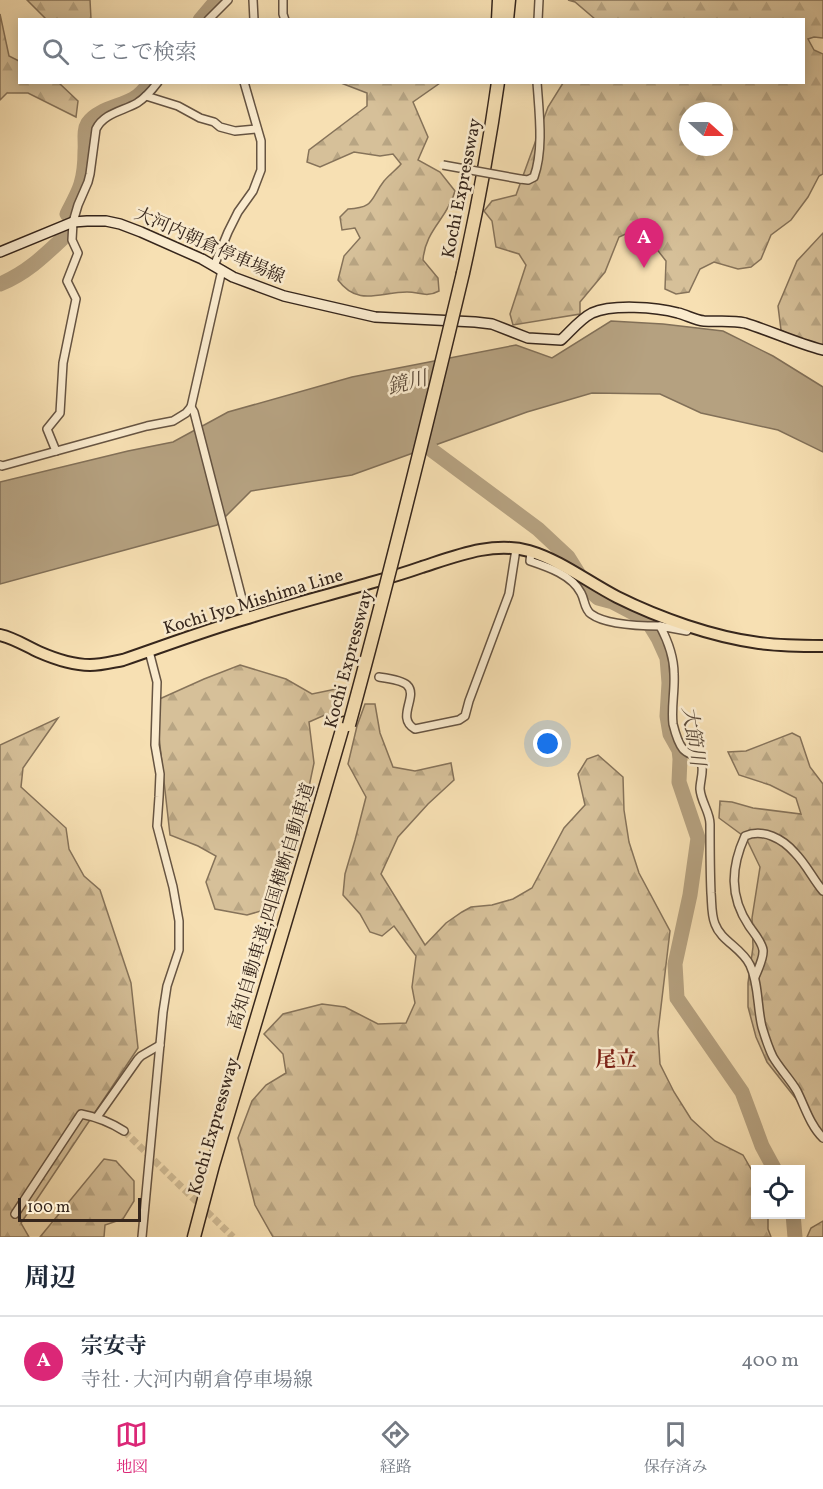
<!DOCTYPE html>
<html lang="ja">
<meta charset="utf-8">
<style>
:root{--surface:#fff;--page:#f6f6f7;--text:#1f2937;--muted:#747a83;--line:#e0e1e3;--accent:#db2777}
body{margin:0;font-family:Vollkorn,"Noto Serif JP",serif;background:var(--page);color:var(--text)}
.controls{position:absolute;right:18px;bottom:18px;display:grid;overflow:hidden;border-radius:0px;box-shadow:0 3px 15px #0003}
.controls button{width:54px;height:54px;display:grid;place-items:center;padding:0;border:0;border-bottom:2px solid var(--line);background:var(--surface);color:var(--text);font:30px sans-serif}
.compass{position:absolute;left:679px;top:102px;width:54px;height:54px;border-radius:50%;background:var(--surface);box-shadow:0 3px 15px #0003;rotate:111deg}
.scale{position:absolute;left:18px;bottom:15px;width:123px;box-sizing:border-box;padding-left:6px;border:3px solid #36261c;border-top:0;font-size:16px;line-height:21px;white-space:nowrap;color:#36261c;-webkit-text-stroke:4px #faebce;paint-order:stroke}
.you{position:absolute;left:548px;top:744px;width:21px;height:21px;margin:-15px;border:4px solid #fff;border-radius:50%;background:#1a73e8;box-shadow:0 0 0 9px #1a73e833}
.badge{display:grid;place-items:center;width:39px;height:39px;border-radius:50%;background:var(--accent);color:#fff;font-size:20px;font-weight:700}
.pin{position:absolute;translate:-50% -50px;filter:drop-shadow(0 2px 3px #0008)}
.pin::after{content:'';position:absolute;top:32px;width:21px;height:18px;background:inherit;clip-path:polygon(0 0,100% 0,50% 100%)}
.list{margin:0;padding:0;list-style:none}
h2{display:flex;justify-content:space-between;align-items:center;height:78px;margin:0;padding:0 24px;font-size:26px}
h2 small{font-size:20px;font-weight:400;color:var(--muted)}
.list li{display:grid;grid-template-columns:39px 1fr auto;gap:18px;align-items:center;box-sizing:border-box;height:90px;padding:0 24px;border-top:2px solid var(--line)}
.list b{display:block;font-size:22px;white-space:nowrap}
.list p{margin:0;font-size:20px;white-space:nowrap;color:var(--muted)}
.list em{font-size:20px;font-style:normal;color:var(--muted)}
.icon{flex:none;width:33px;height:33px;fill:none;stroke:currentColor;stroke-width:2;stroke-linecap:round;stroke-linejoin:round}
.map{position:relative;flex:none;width:823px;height:1237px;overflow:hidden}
.search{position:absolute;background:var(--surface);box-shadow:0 3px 15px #0003;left:18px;right:18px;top:18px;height:66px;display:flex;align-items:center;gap:15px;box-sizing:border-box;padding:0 21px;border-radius:0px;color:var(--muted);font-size:22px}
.sheet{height:168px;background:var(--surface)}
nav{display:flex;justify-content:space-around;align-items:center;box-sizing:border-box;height:84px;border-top:2px solid var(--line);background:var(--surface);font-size:16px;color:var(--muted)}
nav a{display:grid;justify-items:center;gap:3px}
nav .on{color:var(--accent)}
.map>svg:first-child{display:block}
.forest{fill:url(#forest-firs);stroke:#86735a;stroke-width:1.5;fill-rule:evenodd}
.water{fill:#b5a180;stroke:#827058;stroke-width:1.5}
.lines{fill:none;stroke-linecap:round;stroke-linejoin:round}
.river{stroke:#b5a180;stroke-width:15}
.street-tunnel{stroke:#d0bb95;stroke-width:7;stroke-dasharray:7 3.5;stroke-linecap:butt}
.street-casing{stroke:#665442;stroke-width:10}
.secondary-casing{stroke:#36261c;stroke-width:12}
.primary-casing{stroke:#36261c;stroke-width:14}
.highway-casing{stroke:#36261c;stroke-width:15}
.street{stroke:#faebce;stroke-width:7}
.secondary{stroke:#faebce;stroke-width:9}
.primary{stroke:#f7e0b3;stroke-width:10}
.highway{stroke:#f7e0b3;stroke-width:12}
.street-bridge-casing{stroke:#665442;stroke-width:10;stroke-linecap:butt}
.highway-bridge-casing{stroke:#36261c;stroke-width:15;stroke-linecap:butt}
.street-bridge{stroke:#faebce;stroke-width:7}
.highway-bridge{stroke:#f7e0b3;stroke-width:12}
.labels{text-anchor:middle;stroke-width:5;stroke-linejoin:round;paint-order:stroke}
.street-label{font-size:18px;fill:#36261c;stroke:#faebce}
.water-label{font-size:20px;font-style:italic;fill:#5c4b3a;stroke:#faebce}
.quarter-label{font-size:21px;font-weight:bold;fill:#7a1f14;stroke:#faebce}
</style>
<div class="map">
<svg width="823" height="1237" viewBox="0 0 823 1237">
<defs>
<pattern id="forest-firs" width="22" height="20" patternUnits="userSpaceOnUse" patternTransform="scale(1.5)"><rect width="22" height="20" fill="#d6c099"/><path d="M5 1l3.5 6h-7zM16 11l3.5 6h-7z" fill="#b8a583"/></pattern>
</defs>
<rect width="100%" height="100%" fill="#f7e0b3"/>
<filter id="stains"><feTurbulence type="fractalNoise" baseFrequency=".00333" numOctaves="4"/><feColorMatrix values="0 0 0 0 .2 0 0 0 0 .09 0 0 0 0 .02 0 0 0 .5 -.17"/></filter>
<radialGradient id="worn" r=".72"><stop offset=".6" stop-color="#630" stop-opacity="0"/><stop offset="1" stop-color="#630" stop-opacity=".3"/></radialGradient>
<g class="forest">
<polygon points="27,0 90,0 91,19 46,19"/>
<path d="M568 0H823V38L814 37 808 39 814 50 823 54V174L819 176 808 197 791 220 771 235 761 259 751 267 738 269 714 262 700 269 689 292 676 294 665 289 666 261 652 243 642 235 630 232 619 237 605 272 580 302V314L513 325 510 314 526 265 519 254 496 247 492 221 484 211 492 201 516 195 548 107 563 83 804 82V20L595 19 575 2ZM688 111H724V147H688Z"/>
<polygon points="0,14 9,56 19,61 20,82 59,83 78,101 76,117 28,93 7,93 0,100"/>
<path d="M341 83H440L413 102 428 137 418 160 440 172 455 191C448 218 425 230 423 260L438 278 439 291C426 298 420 292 407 292 380 292 358 307 338 280L344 256 360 238 355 228 342 230 340 217 348 209C375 208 370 199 384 181 389 175 396 170 401 164L393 154 380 156 354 152 320 167 307 162 309 150 367 106V93Z"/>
<polygon points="823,233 823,354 781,330 778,306 797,261"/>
<polygon points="240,665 286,679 312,694 341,688 338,714 327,714 309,722 314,763 305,806 271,908 247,915 215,909 206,882 216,856 198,846 170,835 155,701 204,679"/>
<polygon points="365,704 375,704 380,733 393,767 415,771 451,763 454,780 428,804 398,837 381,874 425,945 446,923 462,912 471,907 492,905 513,899 532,888 564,828 585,805 578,774 587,759 598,755 623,777 624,810 629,842 639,873 670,931 658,1032 660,1064 674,1092 691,1119 715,1141 743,1155 755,1176 756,1214 768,1215 768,1229 771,1237 273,1237 255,1205 238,1138 252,1101 266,1085 286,1073 283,1054 264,1034 283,1014 322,1004 345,1007 378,1024 406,1023 415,1003 412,987 416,956 394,926 382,936 370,932 360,914 343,895 345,874 355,840 366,797 348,764 357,726"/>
<polygon points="58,718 23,768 21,787 66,828 69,849 84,876 100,890 131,983 138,1048 21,1223 29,1237 0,1237 0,745"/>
<polygon points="792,733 800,737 810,767 823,784 823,1133 767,1062 756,1037 748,1007 748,983 753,947 752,918 760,867 746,838 719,818 720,801 732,802 753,808 801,814 796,798 770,785 739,775 728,752 746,751"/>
<polygon points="104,1159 116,1161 134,1181 134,1201 123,1219 105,1225 104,1237 40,1237"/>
<polygon points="823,1221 823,1237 807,1237 811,1228"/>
</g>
<polygon class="water" points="611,321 663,324 723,331 773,356 823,387 823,452 778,430 701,413 660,394 592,393 527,412 352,475 251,491 217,525 0,584 0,482 128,451 173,442 228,412 352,377 516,345 552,358"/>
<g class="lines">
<g class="river">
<polyline points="200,20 217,0"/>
<path d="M67 214C72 204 78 194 81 184 84 174 85 162 85 151 86 142 83 131 88 123 98 109 119 107 133 99 141 95 145 89 150 82"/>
<path d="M0 284C25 274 43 257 62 239L65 233"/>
<polyline points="415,434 433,451 538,529 568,557 588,589 598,598 613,602 647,620 658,638 667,658 669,683 667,716 670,734 679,750 680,759 679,782 698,838 690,895 675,964 677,998 742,1092 762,1146 775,1170"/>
<polyline points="793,1214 795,1237"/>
</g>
<polyline class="street-tunnel" points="124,1131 233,1237"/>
<defs>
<g id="street">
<polyline points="253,0 254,20"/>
<polyline points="283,0 283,14 285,20"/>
<polyline points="208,20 228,0"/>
<polyline points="538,20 539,0"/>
<polyline points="146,96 178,106 200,118 214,122 220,127 235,131 257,129"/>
<path d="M520 179 528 180 534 177C544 149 539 112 537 82"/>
<polyline points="214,266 228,232 238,212 253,191 261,170 261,141 244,82"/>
<polyline points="191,407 194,412 247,618"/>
<path d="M56 451 47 429 60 413 63 363 76 299 67 281 78 253 72 240 73 222 78 205 88 182 90 174 96 129C104 113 123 111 137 103 145 98 152 90 158 82"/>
<polyline points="0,465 2,466 147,426 173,421 186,413 191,407 222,270"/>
<path d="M531 552 530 561C548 567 572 575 581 593 585 600 584 609 591 614 606 625 642 626 660 626"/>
<path d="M690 626 687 631 660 626C668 641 674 657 674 674 675 691 671 707 673 724 675 732 678 743 683 749 689 756 701 755 702 767 703 774 700 782 700 789 701 802 710 812 710 824 710 847 710 870 711 893 712 903 711 914 715 924 721 941 742 948 750 965 759 984 757 1007 762 1027 765 1037 769 1049 773 1057 780 1069 790 1079 797 1091 805 1107 810 1125 823 1138"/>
<path d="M379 677C386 678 402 680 407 685 419 696 395 718 415 729L459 720 465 716 469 701 509 594 516 549"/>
<path d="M755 977C758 969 764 958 763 950 762 942 753 932 749 926 729 896 731 867 745 836 763 828 783 839 795 853 806 864 813 879 823 891"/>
<polyline points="97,1117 138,1059 141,1056 160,1045"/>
<path d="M15 1214 81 1114C97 1117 110 1122 124 1131"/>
<polyline points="142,1237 163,1012 167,986 179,950 179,921 173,887 157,826 159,797 160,774 155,745 157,682 149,651"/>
</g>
<path id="secondary" d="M0 252 73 222 87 221H106L120 224 141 232 202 259 233 277 284 296 375 317 475 322 492 324 528 338 561 340C570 332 580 319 592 313 612 304 656 307 678 313 687 315 694 320 704 321 717 322 732 320 745 323 771 331 796 343 823 350"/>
<path id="primary" d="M0 635C14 638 26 646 39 652 55 659 73 665 90 665 101 665 112 662 123 660 164 646 206 630 248 618 288 605 329 595 370 583 388 578 405 573 422 567 456 556 493 541 529 551 560 560 588 582 617 597 659 618 713 637 759 643 781 646 802 646 823 646"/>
<g id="highway">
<polyline points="498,20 499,0"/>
<polyline points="507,20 509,0"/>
<path d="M463 273C477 210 489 147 498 82"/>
<polyline points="194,1237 213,1165 319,809 344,723"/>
</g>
</defs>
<use href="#street" class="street-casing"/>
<use href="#secondary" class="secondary-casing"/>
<use href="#primary" class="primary-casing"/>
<use href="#highway" class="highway-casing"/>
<use href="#street" class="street"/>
<use href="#secondary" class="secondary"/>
<use href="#primary" class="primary"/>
<use href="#highway" class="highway"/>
<defs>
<polyline id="street-bridge" points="443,165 520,179"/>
<path id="highway-bridge" d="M349 725C390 575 427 424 463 273"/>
</defs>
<use href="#street-bridge" class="street-bridge-casing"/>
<use href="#highway-bridge" class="highway-bridge-casing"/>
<use href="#street-bridge" class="street-bridge"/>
<use href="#highway-bridge" class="highway-bridge"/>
</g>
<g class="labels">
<g class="street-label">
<text transform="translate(461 188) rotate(-79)" y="6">Kochi Expressway</text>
<text transform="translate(210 245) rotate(24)" y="6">大河内朝倉停車場線</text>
<text transform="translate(253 601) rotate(-17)" y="6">Kochi Iyo Mishima Line</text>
<text transform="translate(348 659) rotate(-75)" y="6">Kochi Expressway</text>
<text transform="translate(271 906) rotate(-73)" y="6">高知自動車道;四国横断自動車道</text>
<text transform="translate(213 1126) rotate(-74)" y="6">Kochi Expressway</text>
</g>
<g class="water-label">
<text transform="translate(407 382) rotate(-14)" y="7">鏡川</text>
<text transform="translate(694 736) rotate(81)" y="7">大節川</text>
</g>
<g class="quarter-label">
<text x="616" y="1066">尾立</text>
</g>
</g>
<rect width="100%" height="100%" filter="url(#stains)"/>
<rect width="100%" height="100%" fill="url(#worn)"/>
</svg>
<div class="controls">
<button><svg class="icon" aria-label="locate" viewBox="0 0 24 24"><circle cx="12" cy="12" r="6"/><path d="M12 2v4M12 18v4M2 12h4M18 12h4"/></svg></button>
</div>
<svg class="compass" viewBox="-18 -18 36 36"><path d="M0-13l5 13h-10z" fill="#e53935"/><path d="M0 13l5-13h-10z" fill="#747a83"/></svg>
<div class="scale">100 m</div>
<div class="you"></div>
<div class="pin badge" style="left:644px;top:268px">A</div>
<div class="search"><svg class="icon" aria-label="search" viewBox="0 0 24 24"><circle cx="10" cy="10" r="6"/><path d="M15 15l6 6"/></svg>ここで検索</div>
</div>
<section class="sheet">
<h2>周辺<small></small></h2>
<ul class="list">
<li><span class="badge">A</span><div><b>宗安寺</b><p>寺社 · 大河内朝倉停車場線</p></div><em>400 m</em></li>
</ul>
</section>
<nav>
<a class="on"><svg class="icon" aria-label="map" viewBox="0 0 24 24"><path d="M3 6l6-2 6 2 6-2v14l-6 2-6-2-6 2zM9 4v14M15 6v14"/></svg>地図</a>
<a><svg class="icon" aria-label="directions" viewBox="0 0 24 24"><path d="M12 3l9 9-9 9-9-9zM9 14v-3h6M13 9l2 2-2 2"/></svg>経路</a>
<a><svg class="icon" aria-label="saved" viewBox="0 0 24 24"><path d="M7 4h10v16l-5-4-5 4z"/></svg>保存済み</a>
</nav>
